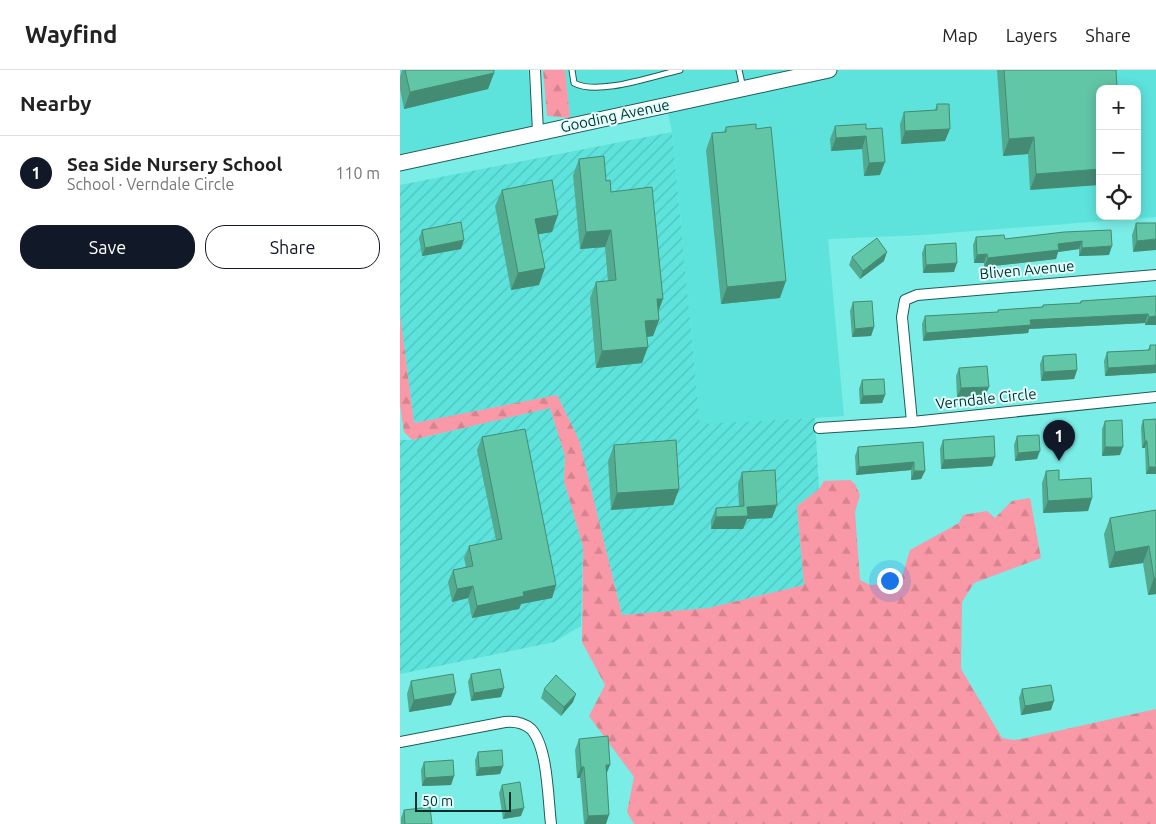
<!DOCTYPE html>
<meta charset="utf-8">
<style>
:root{--surface:#fff;--page:#f6f6f6;--text:#222;--muted:#767676;--line:#e0e0e0;--accent:#111827}
body{margin:0;font-family:Ubuntu,sans-serif;background:var(--page);color:var(--text)}
.controls{position:absolute;right:15px;top:15px;display:grid;overflow:hidden;border-radius:10px;box-shadow:0 2px 12px #0003}
.controls button{width:45px;height:45px;display:grid;place-items:center;padding:0;border:0;border-bottom:1px solid var(--line);background:var(--surface);color:var(--text);font:25px sans-serif}
.scale{position:absolute;left:15px;bottom:12px;width:96px;box-sizing:border-box;padding-left:5px;border:2px solid #052d2b;border-top:0;font-size:14px;line-height:18px;white-space:nowrap;color:#052d2b;-webkit-text-stroke:4px #e0fffc;paint-order:stroke}
.you{position:absolute;left:489px;top:510px;width:18px;height:18px;margin:-12px;border:4px solid #fff;border-radius:50%;background:#1a73e8;box-shadow:0 0 0 8px #1a73e833}
.badge{display:grid;place-items:center;width:32px;height:32px;border-radius:50%;background:var(--accent);color:#fff;font-size:16px;font-weight:700}
.pin{position:absolute;translate:-50% -41px;filter:drop-shadow(0 1px 2px #0008)}
.pin::after{content:'';position:absolute;top:26px;width:18px;height:15px;background:inherit;clip-path:polygon(0 0,100% 0,50% 100%)}
.list{margin:0;padding:0;list-style:none}
h2{display:flex;justify-content:space-between;align-items:center;height:65px;margin:0;padding:0 20px;font-size:21px}
h2 small{font-size:16px;font-weight:400;color:var(--muted)}
.list li{display:grid;grid-template-columns:32px 1fr auto;gap:15px;align-items:center;box-sizing:border-box;height:75px;padding:0 20px;border-top:1px solid var(--line)}
.list b{display:block;font-size:19px;white-space:nowrap}
.list p{margin:0;font-size:16px;white-space:nowrap;color:var(--muted)}
.list em{font-size:16px;font-style:normal;color:var(--muted)}
.actions{display:flex;gap:10px;padding:15px 20px}
.actions a{flex:1;padding:11px 0;border:1px solid var(--accent);border-radius:20px;text-align:center;font-size:18px;color:var(--accent)}
.actions .main{background:var(--accent);color:#fff}
.icon{flex:none;width:28px;height:28px;fill:none;stroke:currentColor;stroke-width:2;stroke-linecap:round;stroke-linejoin:round}
.map{position:relative;flex:none;width:756px;height:754px;overflow:hidden}
header{display:flex;align-items:center;gap:30px;box-sizing:border-box;height:70px;padding:0 25px;background:var(--surface);border-bottom:1px solid var(--line)}
header strong{font-size:24px}
nav{display:flex;gap:28px;margin-inline-start:auto;font-size:18px}
main{display:flex}
aside{flex:1;background:var(--surface)}
.map>svg:first-child{display:block}
.built{fill:#5de3dc;fill-rule:evenodd}
.industrial{fill:url(#industrial-furrows)}
.forest{fill:url(#forest-firs)}
.lines{fill:none;stroke-linecap:round;stroke-linejoin:round}
.lane-casing{stroke:#1c5d59;stroke-width:7}
.street-casing{stroke:#1c5d59;stroke-width:12}
.secondary-casing{stroke:#1c5d59;stroke-width:17}
.lane{stroke:#fff;stroke-width:5}
.street{stroke:#fff;stroke-width:10}
.secondary{stroke:#fff;stroke-width:15}
.wall{fill:#53aa8f}
.shaded-wall{fill:#448b74}
.building{fill:#61c6a6;stroke:#448b74}
.labels{text-anchor:middle;stroke-width:4;stroke-linejoin:round;paint-order:stroke}
.street-label{font-size:15px;fill:#052d2b;stroke:#e0fffc}
</style>
<header>
<strong>Wayfind</strong>
<nav><a>Map</a><a>Layers</a><a>Share</a></nav>
</header>
<main>
<aside>
<h2>Nearby<small></small></h2>
<ul class="list">
<li><span class="badge">1</span><div><b>Sea Side Nursery School</b><p>School · Verndale Circle</p></div><em>110 m</em></li>
</ul>
<div class="actions"><a class="main">Save</a><a>Share</a></div>
</aside>
<div class="map">
<svg width="756" height="754" viewBox="0 0 756 754">
<defs>
<pattern id="industrial-furrows" width="10" height="10" patternUnits="userSpaceOnUse" patternTransform="scale(1.25)"><rect width="10" height="10" fill="#5de3dc"/><path d="M-1 1l2-2M0 10L10 0M9 11l2-2" fill="none" stroke="#4fc3bd"/></pattern>
<pattern id="forest-firs" width="22" height="20" patternUnits="userSpaceOnUse" patternTransform="scale(1.25)"><rect width="22" height="20" fill="#f998a6"/><path d="M5 1l3.5 6h-7zM16 11l3.5 6h-7z" fill="#d4838f"/></pattern>
</defs>
<rect width="100%" height="100%" fill="#79ede6"/>
<g class="built">
<polygon points="0,0 128,0 133,57 0,84"/>
<path d="M165 0H756V147L522 165 428 169 444 346 300 355 272 62 265 28 170 48ZM700 19H737V146H700Z"/>
</g>
<g class="industrial">
<polygon points="272,62 300,354 415,348 419,419 397,436 404,515 308,538 222,545 179,370 157,325 14,353 0,244 0,115"/>
<polygon points="150,338 165,386 164,411 183,477 181,556 154,572 0,604 0,370 13,370"/>
</g>
<g class="forest">
<polygon points="143,0 165,0 170,48 147,46"/>
<polygon points="0,244 14,353 157,325 179,370 222,545 308,538 404,515 397,436 419,419 424,411 450,410 455,414 460,425 455,442 460,510 470,515 500,513 510,480 559,453 563,445 587,441 595,448 612,431 630,428 641,488 574,513 562,532 561,599 602,668 614,670 626,668 756,639 756,754 234,754 227,742 234,707 189,646 205,615 182,572 183,477 164,411 165,386 150,338 12,370 4,362 0,335"/>
</g>
<g class="lines">
<defs>
<g id="lane">
<path d="M172 0 174 13C198 26 253 6 280 0"/>
<polyline points="339,0 343,18"/>
</g>
<g id="street">
<polyline points="135,0 138,62"/>
<polyline points="512,352 502,247 505,230 517,225 756,205"/>
<polyline points="419,358 512,352 756,327"/>
<path d="M0 672 105 652C114 651 124 653 131 659 148 677 148 730 151 754"/>
</g>
<polyline id="secondary" points="0,93 429,0"/>
</defs>
<use href="#lane" class="lane-casing"/>
<use href="#street" class="street-casing"/>
<use href="#secondary" class="secondary-casing"/>
<use href="#lane" class="lane"/>
<use href="#street" class="street"/>
<use href="#secondary" class="secondary"/>
</g>
<g class="wall">
<polygon points="2,0 94,0 94,3 88,19 4,39 0,19 0,7"/>
<polygon points="597,0 716,0 630,120 628,84 603,86"/>
<polygon points="537,34 545,71 501,74 500,54 504,42 535,40"/>
<polygon points="435,56 466,59 480,105 464,106 462,79 431,81 430,69"/>
<polygon points="326,57 380,228 321,234 306,80 312,63 324,62"/>
<polygon points="179,89 206,111 258,242 259,250 253,266 247,267 242,293 196,298 190,228 196,212 208,211 205,177 180,179 173,105"/>
<polygon points="102,120 152,162 138,164 139,215 111,220 95,136"/>
<polygon points="736,153 756,153 733,182 732,165"/>
<polygon points="22,160 61,179 22,186 19,168"/>
<polygon points="664,162 709,185 679,186 679,179 658,182 656,189 584,197 584,193 574,193 573,175 576,167 605,169"/>
<polygon points="525,175 554,202 523,203 522,183"/>
<polygon points="452,187 484,191 460,209 449,195"/>
<polygon points="756,226 756,255 745,255 745,253 629,259 628,263 523,271 522,254 525,246 598,242 598,240 642,237 643,235 680,233 681,231"/>
<polygon points="453,232 474,257 471,266 452,267 450,241"/>
<polygon points="750,275 756,275 756,303 705,306 704,291 707,282 748,280"/>
<polygon points="643,286 677,300 674,309 641,311 640,294"/>
<polygon points="559,298 585,326 557,327 556,306"/>
<polygon points="462,310 485,325 482,333 460,334 459,319"/>
<polygon points="756,349 756,404 746,404 745,378 742,378 741,357 743,350"/>
<polygon points="705,351 720,385 702,386 702,359"/>
<polygon points="617,366 637,389 615,391 614,375"/>
<polygon points="82,367 156,515 152,528 121,534 119,539 72,548 68,528 52,532 48,512 53,500 66,497 64,488 69,476 96,470 77,380"/>
<polygon points="543,370 592,396 541,399 540,379"/>
<polygon points="523,372 525,401 521,409 511,410 511,400 456,405 455,386 458,377"/>
<polygon points="214,375 279,419 273,435 211,440 208,391"/>
<polygon points="646,401 659,410 692,428 688,441 643,443 642,413"/>
<polygon points="342,402 372,448 347,449 343,459 311,459 311,450 316,438 339,437 338,414"/>
<polygon points="756,440 756,524 748,525 743,493 709,498 704,464 710,448"/>
<polygon points="71,604 101,627 71,631 68,612"/>
<polygon points="11,611 51,635 9,642 7,624"/>
<polygon points="144,619 173,632 161,646 141,628"/>
<polygon points="622,619 651,640 621,645 619,628"/>
<polygon points="179,669 206,704 206,754 184,754 180,708 177,708 175,680"/>
<polygon points="78,682 103,696 100,704 76,706 75,690"/>
<polygon points="24,692 54,706 51,715 22,716 21,700"/>
<polygon points="102,715 121,746 103,749 99,723"/>
<polygon points="4,740 32,754 1,754 1,748"/>
</g>
<g class="shaded-wall">
<polygon points="94,3 88,19 4,39 10,22"/>
<polygon points="550,59 545,71 501,74 505,61"/>
<polygon points="466,66 462,79 431,81 436,68"/>
<polygon points="634,67 628,84 603,86 609,69"/>
<polygon points="485,92 480,105 464,106 469,93"/>
<polygon points="700,99 700,115 630,120 636,104"/>
<polygon points="158,145 152,162 129,166 135,149"/>
<polygon points="211,160 205,177 180,179 186,162"/>
<polygon points="756,169 756,180 733,182 737,171"/>
<polygon points="64,170 61,179 22,186 25,178"/>
<polygon points="682,171 679,179 658,182 656,189 584,197 588,188 658,174"/>
<polygon points="712,176 709,185 679,186 682,178"/>
<polygon points="487,182 484,191 460,209 463,201"/>
<polygon points="587,184 584,193 574,193 577,185"/>
<polygon points="557,193 554,202 523,203 526,195"/>
<polygon points="145,198 139,215 111,220 118,203"/>
<polygon points="386,211 380,228 321,234 327,217"/>
<polygon points="257,229 263,229 257,245"/>
<polygon points="748,244 745,253 629,259 628,263 523,271 526,263 630,250"/>
<polygon points="756,246 756,255 745,255 749,247"/>
<polygon points="259,250 253,266 239,268 245,251"/>
<polygon points="474,257 471,266 452,267 455,259"/>
<polygon points="248,277 242,293 196,298 202,281"/>
<polygon points="756,295 756,303 705,306 708,298"/>
<polygon points="677,300 674,309 641,311 644,302"/>
<polygon points="589,317 585,326 557,327 561,318"/>
<polygon points="485,325 482,333 460,334 463,326"/>
<polygon points="745,371 747,371 745,378 742,378"/>
<polygon points="705,377 723,377 720,385 702,386"/>
<polygon points="640,381 637,389 615,391 618,383"/>
<polygon points="595,387 592,396 541,399 544,390"/>
<polygon points="514,392 511,400 456,405 459,397"/>
<polygon points="749,397 756,397 756,404 746,404"/>
<polygon points="514,401 525,401 521,409 511,410"/>
<polygon points="279,419 273,435 211,440 217,423"/>
<polygon points="692,428 688,441 643,443 648,431"/>
<polygon points="377,435 372,448 347,449 343,459 311,459 316,447 347,437"/>
<polygon points="749,476 743,493 709,498 715,482"/>
<polygon points="754,508 756,508 756,524 748,525"/>
<polygon points="156,515 152,528 121,534 119,539 72,548 77,536 123,522"/>
<polygon points="73,516 68,528 52,532 57,519"/>
<polygon points="104,618 101,627 71,631 74,623"/>
<polygon points="56,623 51,635 9,642 14,630"/>
<polygon points="176,624 173,632 161,646 164,637"/>
<polygon points="654,631 651,640 621,645 625,636"/>
<polygon points="206,695 210,695 206,705"/>
<polygon points="103,696 100,704 76,706 79,698"/>
<polygon points="181,697 184,697 180,708 177,708"/>
<polygon points="54,706 51,715 22,716 25,708"/>
<polygon points="124,738 121,746 103,749 106,741"/>
<polygon points="209,745 206,754 185,754 188,746"/>
</g>
<g class="building">
<polygon points="5,0 94,0 94,3 10,22"/>
<polygon points="604,0 716,0 717,19 700,19 700,99 636,104 634,67 609,69"/>
<polygon points="537,34 549,34 550,59 505,61 504,42 537,40"/>
<polygon points="356,54 356,59 371,57 386,211 327,217 312,63 326,62 326,57"/>
<polygon points="466,54 466,59 482,58 485,92 469,93 466,66 436,68 435,56"/>
<polygon points="204,86 206,111 210,110 211,122 252,117 263,229 257,229 259,250 245,251 248,277 202,281 196,212 216,210 211,160 186,162 179,89"/>
<polygon points="152,110 158,145 135,149 145,198 118,203 102,120"/>
<polygon points="61,152 64,170 25,178 22,160"/>
<polygon points="736,153 756,153 756,169 737,171"/>
<polygon points="711,160 712,176 682,178 682,171 658,174 659,180 588,188 587,184 577,185 576,167 604,165 605,169 664,162"/>
<polygon points="477,168 487,182 463,201 452,187"/>
<polygon points="556,173 557,193 526,195 525,175"/>
<polygon points="756,226 756,246 749,247 748,244 630,250 631,255 526,263 525,246 598,242 598,240 643,237 643,235 681,233 681,231"/>
<polygon points="472,231 474,257 455,259 453,232"/>
<polygon points="750,275 756,275 756,295 708,298 707,282 750,280"/>
<polygon points="676,284 677,300 644,302 643,286"/>
<polygon points="587,296 589,317 561,318 559,298"/>
<polygon points="484,309 485,325 463,326 462,310"/>
<polygon points="756,349 756,397 749,397 747,371 745,371 743,350"/>
<polygon points="722,350 723,377 705,377 705,351"/>
<polygon points="125,359 156,515 123,522 124,526 77,536 73,516 57,519 53,500 73,496 69,476 102,469 82,367"/>
<polygon points="639,365 640,381 618,383 617,366"/>
<polygon points="594,366 595,387 544,390 543,370"/>
<polygon points="276,370 279,419 217,423 214,375"/>
<polygon points="523,372 525,401 514,401 514,392 459,397 458,377"/>
<polygon points="375,400 377,435 347,437 348,446 316,447 316,438 344,436 342,402"/>
<polygon points="659,400 659,410 691,408 692,428 648,431 646,401"/>
<polygon points="756,440 756,508 754,508 749,476 715,482 710,448"/>
<polygon points="100,599 104,618 74,623 71,604"/>
<polygon points="53,604 56,623 14,630 11,611"/>
<polygon points="156,605 176,624 164,637 144,619"/>
<polygon points="651,615 654,631 625,636 622,619"/>
<polygon points="208,666 210,695 206,695 209,745 188,746 184,697 181,697 179,669"/>
<polygon points="102,680 103,696 79,698 78,682"/>
<polygon points="53,690 54,706 25,708 24,692"/>
<polygon points="120,712 124,738 106,741 102,715"/>
<polygon points="30,737 32,754 5,754 4,740"/>
</g>
<g class="labels">
<g class="street-label">
<text transform="translate(215 46) rotate(-12)" y="5">Gooding Avenue</text>
<text transform="translate(627 200) rotate(-5)" y="5">Bliven Avenue</text>
<text transform="translate(586 329) rotate(-6)" y="5">Verndale Circle</text>
</g>
</g>
</svg>
<div class="controls">
<button>+</button>
<button>−</button>
<button><svg class="icon" aria-label="locate" viewBox="0 0 24 24"><circle cx="12" cy="12" r="6"/><path d="M12 2v4M12 18v4M2 12h4M18 12h4"/></svg></button>
</div>
<div class="scale">50 m</div>
<div class="you"></div>
<div class="pin badge" style="left:659px;top:391px">1</div>
</div>
</main>
